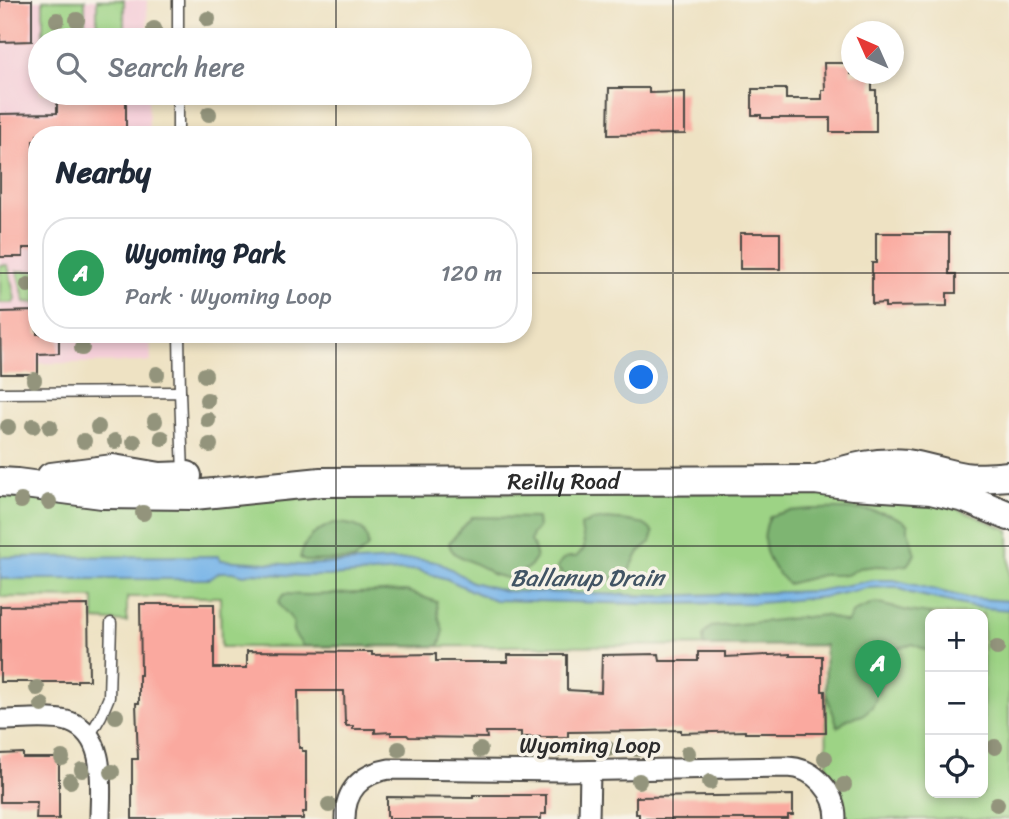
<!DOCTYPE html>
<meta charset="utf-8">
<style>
:root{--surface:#fff;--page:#f2f2f3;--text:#1f2937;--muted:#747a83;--line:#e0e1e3;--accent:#db2777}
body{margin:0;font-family:Sriracha,sans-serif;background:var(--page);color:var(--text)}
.controls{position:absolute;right:21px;bottom:21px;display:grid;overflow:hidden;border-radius:14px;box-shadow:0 4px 10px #0003}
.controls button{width:63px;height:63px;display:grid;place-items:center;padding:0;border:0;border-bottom:2px solid var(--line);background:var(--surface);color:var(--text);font:35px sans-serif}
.compass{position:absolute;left:841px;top:21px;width:63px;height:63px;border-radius:50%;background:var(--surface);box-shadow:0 4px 10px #0003;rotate:315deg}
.you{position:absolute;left:642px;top:378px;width:24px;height:24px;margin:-18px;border:5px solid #fff;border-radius:50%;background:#1a73e8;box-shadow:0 0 0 10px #1a73e833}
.badge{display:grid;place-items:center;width:46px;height:46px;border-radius:50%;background:var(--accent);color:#fff;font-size:23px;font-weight:700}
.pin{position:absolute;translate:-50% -58px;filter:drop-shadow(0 2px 4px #0008)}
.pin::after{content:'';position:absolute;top:37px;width:24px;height:21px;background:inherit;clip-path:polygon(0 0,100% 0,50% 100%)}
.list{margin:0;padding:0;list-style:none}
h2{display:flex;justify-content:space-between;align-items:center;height:91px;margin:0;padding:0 28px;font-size:30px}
h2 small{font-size:23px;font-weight:400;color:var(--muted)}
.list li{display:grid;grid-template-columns:46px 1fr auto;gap:21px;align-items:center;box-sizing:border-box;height:112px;margin:0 14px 14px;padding:0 14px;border:2px solid var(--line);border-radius:28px}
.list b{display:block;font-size:26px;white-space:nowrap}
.list p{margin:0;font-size:23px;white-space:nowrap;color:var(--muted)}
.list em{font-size:23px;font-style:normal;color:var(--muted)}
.icon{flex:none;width:38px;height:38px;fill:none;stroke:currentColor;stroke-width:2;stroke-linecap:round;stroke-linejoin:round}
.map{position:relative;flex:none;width:1009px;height:819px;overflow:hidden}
.search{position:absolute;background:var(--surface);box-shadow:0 4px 10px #0003;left:28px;top:28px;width:504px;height:77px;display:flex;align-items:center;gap:18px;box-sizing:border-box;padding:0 24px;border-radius:38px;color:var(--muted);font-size:26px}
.panel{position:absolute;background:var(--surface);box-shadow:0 4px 10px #0003;left:28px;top:126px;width:504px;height:217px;border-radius:28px}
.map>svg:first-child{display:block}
.built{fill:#f5cfd9}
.green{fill:#9dd385;stroke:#647f58;stroke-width:2;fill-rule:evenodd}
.forest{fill:#7eb572;stroke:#54704e;stroke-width:2}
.water{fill:#75b3e8;stroke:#506f8a;stroke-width:2}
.building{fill:#faa99f}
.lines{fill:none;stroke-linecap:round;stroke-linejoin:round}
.lane-casing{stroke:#484642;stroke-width:13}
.street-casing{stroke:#484642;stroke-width:23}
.secondary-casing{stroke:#484642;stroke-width:32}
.lane{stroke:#fff;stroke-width:10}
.street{stroke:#fff;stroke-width:19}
.secondary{stroke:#fff;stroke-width:28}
.tree{fill:#93947c}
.grid{fill:none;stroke:#2b2b2b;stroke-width:2;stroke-opacity:0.55}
.labels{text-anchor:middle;stroke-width:7;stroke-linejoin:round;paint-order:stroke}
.street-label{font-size:23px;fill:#2b2b2b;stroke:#f7f3e8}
.water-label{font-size:24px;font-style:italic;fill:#415464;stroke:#f7f3e8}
</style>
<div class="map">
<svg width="1009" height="819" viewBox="0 0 1009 819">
<rect width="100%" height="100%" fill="#f7f3e8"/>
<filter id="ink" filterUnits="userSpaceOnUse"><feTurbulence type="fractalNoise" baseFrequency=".0143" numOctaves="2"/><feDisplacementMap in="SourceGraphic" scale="14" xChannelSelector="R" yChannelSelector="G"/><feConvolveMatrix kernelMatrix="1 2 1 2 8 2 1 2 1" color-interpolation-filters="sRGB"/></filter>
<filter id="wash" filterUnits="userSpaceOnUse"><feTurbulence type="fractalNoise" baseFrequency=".00686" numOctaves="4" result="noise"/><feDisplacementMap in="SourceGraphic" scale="28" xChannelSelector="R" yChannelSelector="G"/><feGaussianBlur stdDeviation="1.57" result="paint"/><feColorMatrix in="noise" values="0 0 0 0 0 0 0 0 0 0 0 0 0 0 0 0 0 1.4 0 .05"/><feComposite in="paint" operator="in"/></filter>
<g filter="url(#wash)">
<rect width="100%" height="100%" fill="#eee2c3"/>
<polygon class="built" points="0,0 147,0 148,40 40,40 40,93 148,93 149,135 37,135 37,334 150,334 151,362 0,364"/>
<g class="green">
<rect x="43" y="0" width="42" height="40"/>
<rect x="97" y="0" width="27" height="40"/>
<polygon points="0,265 7,265 9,269 15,299 13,303 0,303"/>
<polygon points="17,271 37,271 37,303 25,302"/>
<path d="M837 492 938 501 1009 530V819H846C844 796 841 785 827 767L825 645 221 647 220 597H127V622L94 620V598L0 597V493ZM930 614H983V793H930Z"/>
</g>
<g class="forest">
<path d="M811 509C837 509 890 506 908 525V531L915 554 907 565 893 567 878 566 859 568 847 575H822L788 584C767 565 757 543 770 516L788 511Z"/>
<path d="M472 517 537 518 538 528 532 534 530 541C547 565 524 566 513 580L492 574 486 569 455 554 451 549 449 543Z"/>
<path d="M608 519C623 521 645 519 653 533L650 543 639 552 626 576 607 580 570 583 557 568C562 559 566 556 576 557L584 549C585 540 581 534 581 525L591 521Z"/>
<path d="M334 523C353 524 368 525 368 547L354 560 305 561 300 558C304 539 316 530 334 523Z"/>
<path d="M406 591 437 602C438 608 438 616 440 621 445 634 444 632 439 646H303C300 641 295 636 293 631 292 623 296 626 291 619 286 609 272 606 284 594L308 595Z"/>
<path d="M875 603 908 611 931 614 930 652 913 644 891 650 893 661 895 665 886 681 880 687 873 706 863 715 848 719 838 727 826 693 825 645 704 646C702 636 703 633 711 627L825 615 847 623 853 612Z"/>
</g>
<polygon class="water" points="219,556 221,560 300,565 416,559 437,562 451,569 472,582 506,591 658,596 817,591 874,580 894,580 968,598 1009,601 1009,610 972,607 910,593 896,587 867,588 825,597 760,603 642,604 495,600 476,593 447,579 416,570 328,576 299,576 254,573 244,575 233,572 220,572 210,579 0,579 0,557"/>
<g id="blocks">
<g class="building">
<polygon points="0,0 32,0 32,41 0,42"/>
<polygon points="824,63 851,63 851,74 872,74 872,90 876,90 876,132 830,132 830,118 761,118 761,115 752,115 752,89 786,89 786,99 822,99 822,90 825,90"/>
<polygon points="609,88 649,88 649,93 685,92 685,134 608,135"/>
<polygon points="57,93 126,93 126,135 37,135 37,141 33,141 34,248 23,248 23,257 0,257 0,114 57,113"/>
<rect x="740" y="233" width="40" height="36"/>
<polygon points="876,233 949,233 949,274 956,274 956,293 947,293 947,306 885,307 885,303 872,304 872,263 876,263"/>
<polygon points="37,311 37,334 59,334 59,353 38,354 38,374 1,374 0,312"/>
<polygon points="140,604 214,604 214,668 247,668 247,651 372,652 372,655 436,654 436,661 459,661 459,662 508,662 508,655 567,655 567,690 601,692 602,655 659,654 660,661 698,661 698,652 725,652 725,657 790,654 790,656 822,656 822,691 825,691 826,733 745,733 745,731 681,733 681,730 645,731 568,732 568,737 521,737 521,732 486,732 487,738 409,737 407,735 391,735 391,732 375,733 375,729 353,729 353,726 346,726 346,722 345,723 344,691 298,691 299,748 302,748 302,751 306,751 306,812 303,812 303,819 132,819 132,759 138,759 136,703 139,703 139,675 141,675"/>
<polygon points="88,605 89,680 77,680 77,682 0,682 0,606"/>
<polygon points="23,753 23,758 59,758 59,819 36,819 37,802 0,802 0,754"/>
<polygon points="473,795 546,795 546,814 541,814 541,819 389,819 389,816 387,816 387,797 473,798"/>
<polygon points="793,795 793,815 788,815 788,819 639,819 639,814 636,814 636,797"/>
</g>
</g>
</g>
<g filter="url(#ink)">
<use href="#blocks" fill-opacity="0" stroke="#484642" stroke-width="2"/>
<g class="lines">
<defs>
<g id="lane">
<polyline points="178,0 178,40"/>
<polyline points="178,93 178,135"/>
<polyline points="179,334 180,392"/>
<polyline points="0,393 180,392 183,474"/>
<polyline points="90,735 101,716 109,697 111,623"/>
</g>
<g id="street">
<path d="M0 720C19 720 54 716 70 722 108 736 100 787 100 819"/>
<path d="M345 819C345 790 361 774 389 769L562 771 788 767C815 768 836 793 836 819"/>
<polyline points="589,819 590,771"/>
</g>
<g id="secondary">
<polyline points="51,477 113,469 160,477 187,476"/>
<path d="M821 478C849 468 877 461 907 464 927 467 945 474 965 477 980 479 995 477 1009 476"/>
<path id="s1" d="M0 482 17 483 102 494 194 495 321 482 815 480 853 485 931 490 965 498 1009 516"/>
</g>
</defs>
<use href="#lane" class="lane-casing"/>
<use href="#street" class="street-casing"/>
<use href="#secondary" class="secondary-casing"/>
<use href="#lane" class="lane"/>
<use href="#street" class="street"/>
<use href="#secondary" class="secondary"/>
</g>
<g class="tree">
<circle cx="208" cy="19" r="8"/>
<circle cx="57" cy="20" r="8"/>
<circle cx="77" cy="20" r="8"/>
<circle cx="154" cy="29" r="8"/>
<circle cx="209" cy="114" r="8"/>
<circle cx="28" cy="285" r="8"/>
<circle cx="82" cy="348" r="8"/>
<circle cx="157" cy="374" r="8"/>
<circle cx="205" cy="375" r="8"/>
<circle cx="34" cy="380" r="8"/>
<circle cx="207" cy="400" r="8"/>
<circle cx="208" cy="420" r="8"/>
<circle cx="155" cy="421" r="8"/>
<circle cx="33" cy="426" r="8"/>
<circle cx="8" cy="427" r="8"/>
<circle cx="50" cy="427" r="8"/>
<circle cx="98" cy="427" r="8"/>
<circle cx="162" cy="438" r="8"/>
<circle cx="84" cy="441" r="8"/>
<circle cx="115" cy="441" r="8"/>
<circle cx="134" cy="442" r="8"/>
<circle cx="210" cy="445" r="8"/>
<circle cx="21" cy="501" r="8"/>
<circle cx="49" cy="502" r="8"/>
<circle cx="143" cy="513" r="8"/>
<circle cx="997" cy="648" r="8"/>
<circle cx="37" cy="688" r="8"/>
<circle cx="42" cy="705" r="8"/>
<circle cx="116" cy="716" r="8"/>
<circle cx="995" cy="747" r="8"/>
<circle cx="399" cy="749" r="8"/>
<circle cx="608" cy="749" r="8"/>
<circle cx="637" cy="749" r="8"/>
<circle cx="480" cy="750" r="8"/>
<circle cx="557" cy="750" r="8"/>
<circle cx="532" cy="753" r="8"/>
<circle cx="688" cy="753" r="8"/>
<circle cx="62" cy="758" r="8"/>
<circle cx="825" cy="758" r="8"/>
<circle cx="82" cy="770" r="8"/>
<circle cx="112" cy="772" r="8"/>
<circle cx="70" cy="781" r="8"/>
<circle cx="639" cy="781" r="8"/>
<circle cx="710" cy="782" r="8"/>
<circle cx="844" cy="785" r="8"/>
<circle cx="997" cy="804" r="8"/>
<circle cx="329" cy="805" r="8"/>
</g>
</g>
<path class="grid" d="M336 0V40M673 0V819M336 93V135M0 273H37M523 273H1009M336 334V819M0 546H1009"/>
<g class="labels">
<g class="street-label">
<text dy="8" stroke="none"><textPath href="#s1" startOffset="565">Reilly Road</textPath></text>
<text x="590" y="753">Wyoming Loop</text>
</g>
<g class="water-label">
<text x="587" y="586">Ballanup Drain</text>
</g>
</g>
</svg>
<div class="controls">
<button>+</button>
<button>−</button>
<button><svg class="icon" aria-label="locate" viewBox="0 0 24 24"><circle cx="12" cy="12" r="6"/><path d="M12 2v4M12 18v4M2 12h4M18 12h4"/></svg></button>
</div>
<svg class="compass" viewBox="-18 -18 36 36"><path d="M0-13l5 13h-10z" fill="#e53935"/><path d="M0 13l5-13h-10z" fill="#747a83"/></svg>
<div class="you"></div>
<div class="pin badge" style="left:878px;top:698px;background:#2e9e5b">A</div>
<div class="search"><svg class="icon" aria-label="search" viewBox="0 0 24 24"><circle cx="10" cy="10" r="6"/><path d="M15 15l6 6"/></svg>Search here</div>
<section class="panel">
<h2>Nearby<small></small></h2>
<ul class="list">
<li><span class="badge" style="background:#2e9e5b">A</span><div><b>Wyoming Park</b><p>Park · Wyoming Loop</p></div><em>120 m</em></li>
</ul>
</section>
</div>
